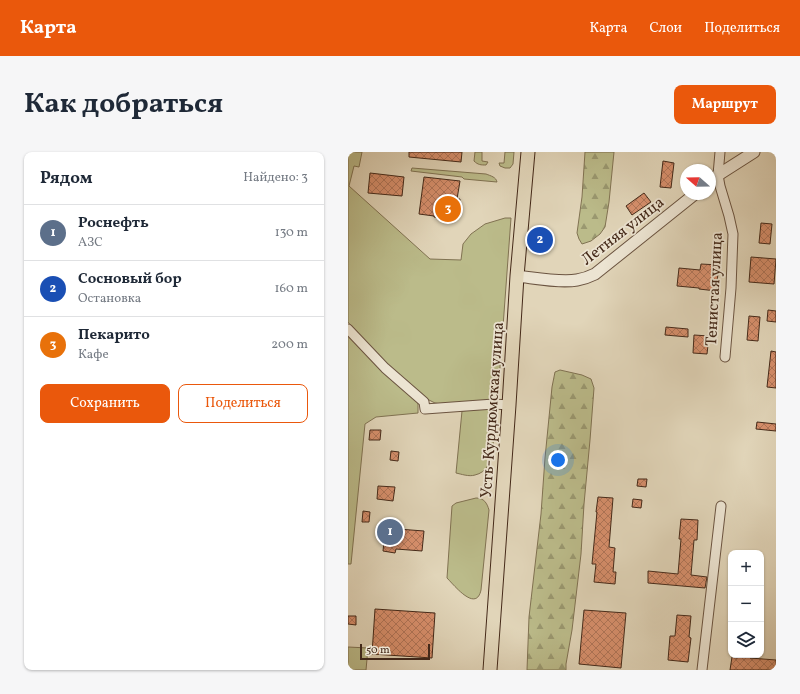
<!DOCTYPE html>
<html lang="ru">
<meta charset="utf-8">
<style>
:root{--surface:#fff;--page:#f6f6f7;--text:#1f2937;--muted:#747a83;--line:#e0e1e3;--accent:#ea580c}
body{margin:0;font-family:Vollkorn,serif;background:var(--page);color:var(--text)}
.controls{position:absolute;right:12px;bottom:12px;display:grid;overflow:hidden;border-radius:8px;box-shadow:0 1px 3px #0004}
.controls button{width:36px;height:36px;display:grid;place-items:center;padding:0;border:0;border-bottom:1px solid var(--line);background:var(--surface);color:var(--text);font:20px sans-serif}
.compass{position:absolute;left:332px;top:12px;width:36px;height:36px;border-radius:50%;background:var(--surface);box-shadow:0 1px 3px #0004;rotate:290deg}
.scale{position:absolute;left:12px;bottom:10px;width:70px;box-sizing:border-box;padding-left:4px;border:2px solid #442919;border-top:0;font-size:11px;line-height:14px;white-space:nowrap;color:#442919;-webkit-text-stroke:3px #ece4d2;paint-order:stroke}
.you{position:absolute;left:210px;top:308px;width:14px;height:14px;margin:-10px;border:3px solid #fff;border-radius:50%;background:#1a73e8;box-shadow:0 0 0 6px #1a73e833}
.badge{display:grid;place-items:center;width:26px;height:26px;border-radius:50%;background:var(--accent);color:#fff;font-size:13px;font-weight:700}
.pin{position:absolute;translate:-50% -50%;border:2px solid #fff;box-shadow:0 1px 4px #0006}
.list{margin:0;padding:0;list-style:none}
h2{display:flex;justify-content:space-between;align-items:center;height:52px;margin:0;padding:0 16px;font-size:17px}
h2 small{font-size:13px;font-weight:400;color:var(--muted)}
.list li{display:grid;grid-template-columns:26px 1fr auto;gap:12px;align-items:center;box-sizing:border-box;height:56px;padding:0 16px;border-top:1px solid var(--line)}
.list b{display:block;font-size:15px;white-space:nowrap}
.list p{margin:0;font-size:13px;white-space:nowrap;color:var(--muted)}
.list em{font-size:13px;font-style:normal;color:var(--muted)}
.actions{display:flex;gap:8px;padding:12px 16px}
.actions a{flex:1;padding:9px 0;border:1px solid var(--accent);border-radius:8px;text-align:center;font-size:14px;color:var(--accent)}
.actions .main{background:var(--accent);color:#fff}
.icon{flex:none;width:22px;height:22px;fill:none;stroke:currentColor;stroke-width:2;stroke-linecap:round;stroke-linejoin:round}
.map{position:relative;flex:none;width:428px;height:518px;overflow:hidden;border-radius:8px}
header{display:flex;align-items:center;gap:24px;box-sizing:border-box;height:56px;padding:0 20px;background:var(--accent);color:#fff}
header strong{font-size:19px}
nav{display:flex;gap:22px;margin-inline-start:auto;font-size:14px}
.intro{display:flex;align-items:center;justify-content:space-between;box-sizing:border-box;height:96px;padding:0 24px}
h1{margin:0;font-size:28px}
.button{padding:10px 18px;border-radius:8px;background:var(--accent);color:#fff;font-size:14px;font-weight:700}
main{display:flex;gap:24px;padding:0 24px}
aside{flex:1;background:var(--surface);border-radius:8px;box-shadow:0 1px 3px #0004}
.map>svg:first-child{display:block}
.green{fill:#bbbb8a;stroke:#807252}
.forest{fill:url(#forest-firs);stroke:#807252}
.building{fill:url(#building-cross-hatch);stroke:#442919}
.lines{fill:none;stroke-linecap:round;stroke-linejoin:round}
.minor-casing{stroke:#6b5441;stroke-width:11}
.tertiary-casing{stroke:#6b5441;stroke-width:13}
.primary-casing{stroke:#442919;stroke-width:15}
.minor{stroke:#ece4d2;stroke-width:9}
.tertiary{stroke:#ece4d2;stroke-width:11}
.primary{stroke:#e1d5b9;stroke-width:13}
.labels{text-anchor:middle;stroke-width:3.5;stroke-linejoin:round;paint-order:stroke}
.street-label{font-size:16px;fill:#442919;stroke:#ece4d2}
</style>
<header>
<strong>Карта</strong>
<nav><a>Карта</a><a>Слои</a><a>Поделиться</a></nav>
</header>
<div class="intro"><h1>Как добраться</h1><a class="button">Маршрут</a></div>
<main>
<aside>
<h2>Рядом<small>Найдено: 3</small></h2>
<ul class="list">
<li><span class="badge" style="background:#5c6f8a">1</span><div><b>Роснефть</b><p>АЗС</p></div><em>130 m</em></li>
<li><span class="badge" style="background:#1a4fb4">2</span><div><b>Сосновый бор</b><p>Остановка</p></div><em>160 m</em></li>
<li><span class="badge" style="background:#e8710a">3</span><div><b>Пекарито</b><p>Кафе</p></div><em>200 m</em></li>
</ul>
<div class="actions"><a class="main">Сохранить</a><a>Поделиться</a></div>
</aside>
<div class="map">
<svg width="428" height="518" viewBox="0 0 428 518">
<defs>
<pattern id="forest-firs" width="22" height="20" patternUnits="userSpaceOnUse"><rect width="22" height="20" fill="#bbbb8a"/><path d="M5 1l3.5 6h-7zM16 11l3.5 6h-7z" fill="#9a9870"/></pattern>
<pattern id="building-cross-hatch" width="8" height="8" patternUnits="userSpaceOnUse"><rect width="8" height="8" fill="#d78f6c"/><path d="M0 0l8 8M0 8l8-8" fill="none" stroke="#b07558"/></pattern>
</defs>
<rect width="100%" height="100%" fill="#e1d5b9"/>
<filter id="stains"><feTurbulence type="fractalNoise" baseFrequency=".005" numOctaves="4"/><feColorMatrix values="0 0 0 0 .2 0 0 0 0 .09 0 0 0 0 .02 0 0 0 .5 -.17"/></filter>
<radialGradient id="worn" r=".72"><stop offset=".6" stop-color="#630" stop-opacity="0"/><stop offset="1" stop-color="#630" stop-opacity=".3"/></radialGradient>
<g class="green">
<polygon points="0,0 14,0 11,15 6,14 1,34 82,107 113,108 115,92 123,82 137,72 157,66 163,66 151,229 148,240 141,248 93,252 87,251 77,246 41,214 16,189 0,170"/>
<path d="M127 0H134V9L140 10 138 13C133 13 130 13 126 9Z"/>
<polygon points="157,0 166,0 165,12 162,16 157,16 152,14 151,11 156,11"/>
<path d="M64 16 138 22C143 24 148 25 149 30L116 27 114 25 63 19Z"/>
<polygon points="0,183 35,219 70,249 70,261 28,265 17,272 3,412 0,412"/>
<path d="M138 256 142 259 145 263C145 281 150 318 127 323 121 325 113 322 108 321L114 259Z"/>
<path d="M128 346C136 346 139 351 141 358L133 438C128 461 106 433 99 426L104 354 108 351Z"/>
<polygon points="0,495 20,496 18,518 0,518"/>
</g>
<g class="forest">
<polygon points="237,0 266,0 261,50 257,75 252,82 243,89 234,92 231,87 229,81 234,45"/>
<polygon points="212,218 234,223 243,227 246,236 242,288 236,352 233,402 224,478 218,512 218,518 179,518 181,465 193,362 197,306 204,235 207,220"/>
</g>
<g class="building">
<polygon points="61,0 114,0 113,10 61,5"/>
<polygon points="315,9 326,11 323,36 312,35"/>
<polygon points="22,21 56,25 54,44 20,41"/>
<polygon points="76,25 112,29 109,47 112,47 110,67 107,67 107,68 86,65 86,64 71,62"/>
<polygon points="296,41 303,50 284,63 278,54"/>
<polygon points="413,71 424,72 422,92 411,91"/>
<polygon points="403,105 428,107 426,132 401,130"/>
<polygon points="353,112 371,113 368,139 351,137 351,136 329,134 331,116 352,118"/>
<polygon points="420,158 428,159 428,170 419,169"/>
<polygon points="401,164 412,165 410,189 399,188"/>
<polygon points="318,175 340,177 340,185 317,183"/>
<polygon points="346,183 361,184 359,202 345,201"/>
<polygon points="423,199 428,200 428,236 419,235"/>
<polygon points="409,270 428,272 428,279 408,277"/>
<polygon points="22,278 33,278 32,288 21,288"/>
<polygon points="43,299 51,300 50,309 42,308"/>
<polygon points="290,327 299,327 298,335 289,334"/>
<polygon points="30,334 47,335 45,349 29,347"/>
<polygon points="250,345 265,346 261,395 267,396 265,420 268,420 267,432 246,430 248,412 244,412 249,360 248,360"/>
<polygon points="285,347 294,348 293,356 284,355"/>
<polygon points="15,359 22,360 21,370 14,370"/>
<polygon points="333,367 350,368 349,388 346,388 343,423 359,425 357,436 300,431 300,419 330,422 333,387 331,387"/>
<polygon points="38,370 51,371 50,377 76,379 74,399 48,397 47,401 35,399"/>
<polygon points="27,457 87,461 84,506 24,502"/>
<polygon points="236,458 278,461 273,516 231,512"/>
<polygon points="329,463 343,464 341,485 343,486 340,510 320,508 322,484 327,484"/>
<polygon points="0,464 8,464 8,473 0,472"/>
<polygon points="389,503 402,503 402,506 428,508 428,518 382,518 384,505 389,506"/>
</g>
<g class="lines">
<defs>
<g id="minor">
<polyline points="372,0 370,23 372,34 381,64 385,82 383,136 377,205"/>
<polyline points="0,177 37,216 76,250 77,257 146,252 161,253"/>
<polyline points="354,518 373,354"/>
</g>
<g id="tertiary">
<polyline points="362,30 370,23 406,0"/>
<path d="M169 124C187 126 212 131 229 128 235 127 241 125 247 122L347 42"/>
</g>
<polyline id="primary" points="142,518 161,253 169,124 180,0"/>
</defs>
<use href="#minor" class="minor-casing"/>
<use href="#tertiary" class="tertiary-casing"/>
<use href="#primary" class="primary-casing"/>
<use href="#minor" class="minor"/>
<use href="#tertiary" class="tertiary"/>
<use href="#primary" class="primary"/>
</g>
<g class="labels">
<g class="street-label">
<text transform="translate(274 78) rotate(-38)" y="6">Летняя улица</text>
<text transform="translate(365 137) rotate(-87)" y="6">Тенистая улица</text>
<text transform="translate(143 258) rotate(-86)" y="6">Усть-Курдюмская улица</text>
</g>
</g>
<rect width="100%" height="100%" filter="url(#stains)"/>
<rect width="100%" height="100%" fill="url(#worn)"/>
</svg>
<div class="controls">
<button>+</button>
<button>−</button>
<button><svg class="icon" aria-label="layers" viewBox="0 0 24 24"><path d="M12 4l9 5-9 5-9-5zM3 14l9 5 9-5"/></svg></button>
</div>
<svg class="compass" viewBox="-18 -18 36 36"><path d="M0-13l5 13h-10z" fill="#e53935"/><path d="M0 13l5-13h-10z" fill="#747a83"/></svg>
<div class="scale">50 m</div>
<div class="you"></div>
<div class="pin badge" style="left:42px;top:380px;background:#5c6f8a">1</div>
<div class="pin badge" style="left:192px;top:88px;background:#1a4fb4">2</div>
<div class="pin badge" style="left:100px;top:57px;background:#e8710a">3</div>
</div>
</main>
